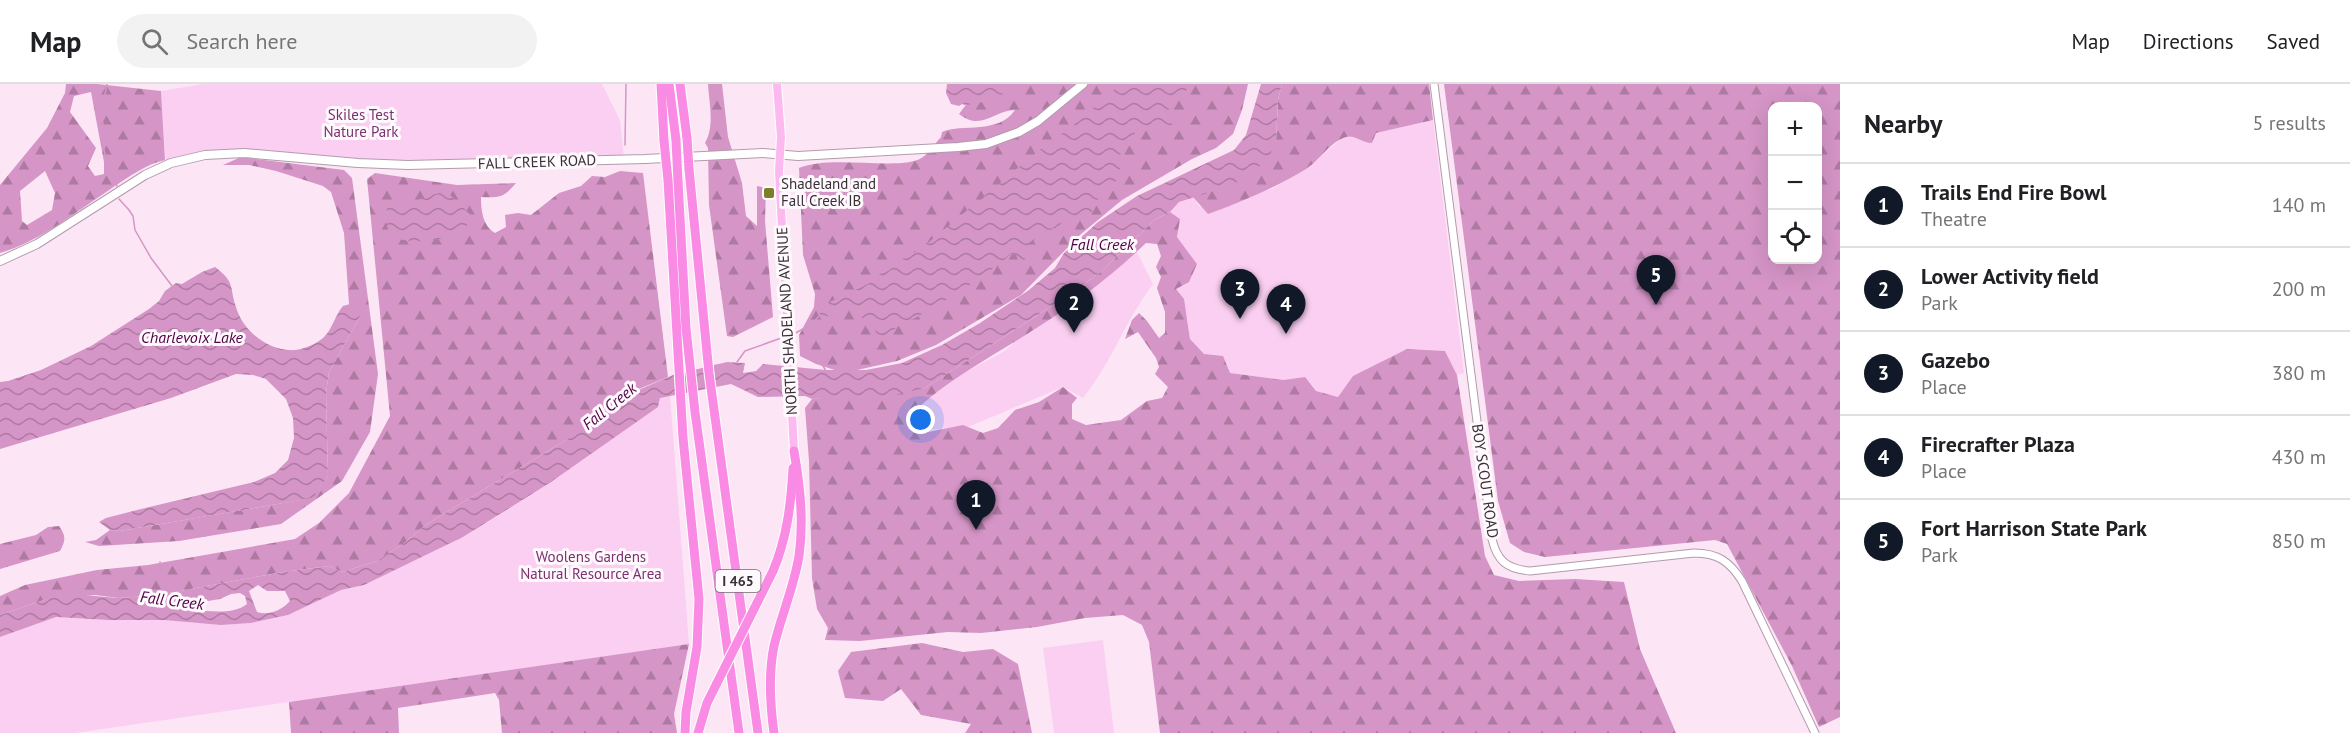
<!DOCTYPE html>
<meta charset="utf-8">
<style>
:root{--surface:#fff;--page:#f2f2f2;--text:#202124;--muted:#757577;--line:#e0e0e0;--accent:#111827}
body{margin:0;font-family:"PT Sans",sans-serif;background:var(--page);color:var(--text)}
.controls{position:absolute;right:18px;top:18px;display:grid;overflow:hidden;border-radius:12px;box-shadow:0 6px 24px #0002}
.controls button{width:54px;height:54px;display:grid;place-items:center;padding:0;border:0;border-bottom:2px solid var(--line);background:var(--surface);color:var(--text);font:30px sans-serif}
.you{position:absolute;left:921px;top:336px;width:21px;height:21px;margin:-15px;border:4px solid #fff;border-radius:50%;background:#1a73e8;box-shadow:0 0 0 9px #1a73e833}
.badge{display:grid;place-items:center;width:39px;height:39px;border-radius:50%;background:var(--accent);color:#fff;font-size:20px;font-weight:700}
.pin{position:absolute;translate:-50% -50px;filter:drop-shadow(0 2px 3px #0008)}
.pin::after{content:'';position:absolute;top:32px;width:21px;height:18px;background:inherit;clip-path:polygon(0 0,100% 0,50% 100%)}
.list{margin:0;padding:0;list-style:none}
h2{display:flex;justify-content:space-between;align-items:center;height:78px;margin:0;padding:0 24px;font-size:26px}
h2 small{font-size:20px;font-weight:400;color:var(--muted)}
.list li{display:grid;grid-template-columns:39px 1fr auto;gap:18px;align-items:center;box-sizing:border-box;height:84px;padding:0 24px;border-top:2px solid var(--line)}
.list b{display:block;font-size:22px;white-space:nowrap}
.list p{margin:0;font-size:20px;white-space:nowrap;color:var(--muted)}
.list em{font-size:20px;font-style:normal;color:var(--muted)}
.icon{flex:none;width:33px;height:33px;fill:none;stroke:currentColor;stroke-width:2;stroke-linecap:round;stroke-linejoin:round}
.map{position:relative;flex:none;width:1840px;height:649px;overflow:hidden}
header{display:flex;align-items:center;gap:36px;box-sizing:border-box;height:84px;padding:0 30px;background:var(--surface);border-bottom:2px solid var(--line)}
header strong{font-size:28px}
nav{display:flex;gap:33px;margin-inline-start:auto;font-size:21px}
.search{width:420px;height:54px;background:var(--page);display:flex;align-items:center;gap:15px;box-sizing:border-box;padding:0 21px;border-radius:33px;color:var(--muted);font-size:22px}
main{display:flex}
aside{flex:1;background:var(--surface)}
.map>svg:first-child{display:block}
.green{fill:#fbcff1}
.forest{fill:url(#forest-firs);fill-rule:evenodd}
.water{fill:url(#water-waves);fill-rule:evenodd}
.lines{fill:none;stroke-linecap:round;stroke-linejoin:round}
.stream{stroke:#d595c7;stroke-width:1.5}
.tertiary-casing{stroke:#b19cac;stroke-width:9}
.secondary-casing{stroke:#b19cac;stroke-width:10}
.primary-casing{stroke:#fff;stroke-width:10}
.motorway-casing{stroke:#fff;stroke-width:11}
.tertiary{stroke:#fff;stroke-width:7}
.secondary{stroke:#fff;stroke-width:8}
.primary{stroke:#fcb9ef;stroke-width:8}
.motorway{stroke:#fa8be4;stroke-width:9}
.motorway-bridge-casing{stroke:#fff;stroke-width:11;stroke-linecap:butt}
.motorway-bridge{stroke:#fa8be4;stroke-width:9}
.poi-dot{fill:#7d7e27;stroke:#fef9fc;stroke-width:2}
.labels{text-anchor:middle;stroke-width:6;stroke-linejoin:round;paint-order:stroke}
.shield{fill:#fef9fc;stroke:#736c71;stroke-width:1.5}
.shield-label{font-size:14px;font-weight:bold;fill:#383036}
.park-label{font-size:15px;fill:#7b2f6e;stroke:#fef9fc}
.street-label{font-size:15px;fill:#383036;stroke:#fef9fc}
.poi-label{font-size:15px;fill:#383036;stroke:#fef9fc;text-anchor:start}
.water-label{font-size:16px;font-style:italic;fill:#510147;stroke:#fef9fc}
</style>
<header>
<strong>Map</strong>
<div class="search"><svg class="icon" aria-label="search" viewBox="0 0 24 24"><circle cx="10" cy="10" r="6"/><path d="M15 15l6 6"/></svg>Search here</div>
<nav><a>Map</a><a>Directions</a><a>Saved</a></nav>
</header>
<main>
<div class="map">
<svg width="1840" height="649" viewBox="0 0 1840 649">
<defs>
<pattern id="forest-firs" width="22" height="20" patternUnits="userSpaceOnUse" patternTransform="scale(1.5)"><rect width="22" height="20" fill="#d595c7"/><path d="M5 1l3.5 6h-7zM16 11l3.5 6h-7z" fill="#ae7aa2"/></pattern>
<pattern id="water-waves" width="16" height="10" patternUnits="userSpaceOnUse" patternTransform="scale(1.5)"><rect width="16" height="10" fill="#d595c7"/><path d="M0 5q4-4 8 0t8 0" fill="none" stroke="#ae7aa2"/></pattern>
</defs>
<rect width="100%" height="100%" fill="#fce6f6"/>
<g class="green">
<polygon points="203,0 602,0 620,36 624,75 358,79 213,70 166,81 161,7"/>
<polygon points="1433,36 1464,289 1457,291 1445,267 1353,292 1338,313 1316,307 1305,293 1283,296 1230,289 1204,271 1190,255 1187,232 1176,205 1197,180 1177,153 1180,135 1170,128 1179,118 1193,113 1200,123 1272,105 1309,83 1343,53 1352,51 1372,59 1375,49"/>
<path d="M1133 160 1153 200C1125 237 1112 278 1083 314L1063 303 968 343 903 347 897 325 1003 268Z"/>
<polygon points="670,311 689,560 75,649 0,649 0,553 55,533 108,536 164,536 221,541 251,539 288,531 341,506 364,501 463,453 551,398 658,323 660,314"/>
<polygon points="1103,556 1114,649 1054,649 1043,564"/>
</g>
<g class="forest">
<path d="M66 0H97L161 7 165 76C146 80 129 93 112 104 77 127 41 157 0 169V101L47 44 65 9ZM91 8 104 78V90L95 92 88 82 96 64 70 28 74 12ZM45 87 55 109 52 126 27 141 22 137 20 107Z"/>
<path d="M708 0H722L728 53 742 99 746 132 757 142V102L766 104 765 137 773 233 733 253 727 252 709 121 708 64 705 59C715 41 709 20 708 0Z"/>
<path d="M998 0H1248L1242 26 1233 50 1216 64 1192 75 1122 116 1081 150 1021 211 936 261 897 277 844 289 816 280 800 272 799 251 814 223 815 210 803 171 799 84C831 70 903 88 923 73 930 68 935 59 941 53L942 48C962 39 998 51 1015 26 994 26 982 48 959 30L968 18Z"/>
<path d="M1282 0H1429L1433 36 1376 49 1372 59C1362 59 1354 50 1346 53 1331 57 1319 77 1306 85 1275 104 1242 118 1208 130L1193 113 1212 106 1276 57 1278 16Z"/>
<path d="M1444 0H1840V633L1819 643 1792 582 1727 460 1715 456 1545 473 1524 468 1510 459 1498 417ZM1772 22H1818V176H1772Z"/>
<polygon points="241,73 344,86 352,94 378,290 370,348 342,397 281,440 179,457 99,462 85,458 96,456 110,446 120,447 312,414 328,392 326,309 329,288 361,231 349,220 344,149 331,108 323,102 276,87 249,81 223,81"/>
<path d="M620 87 643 89 668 293 634 307 566 356 427 440 403 460 377 477 342 488 329 482 283 488 158 511 119 514 95 511 44 516 0 531V512L25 501 97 486 148 481 295 455 319 439 349 409 390 332 367 95 375 89 457 101 516 99C504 114 498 114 481 113 481 127 483 142 495 149L506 143 505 131 518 129 531 131 559 109 581 102 592 92 605 93Z"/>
<path d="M1170 128 1180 135 1177 153 1197 180 1189 198 1176 205 1184 215 1190 255 1204 270 1223 272 1230 289 1283 296 1305 293 1316 307 1338 313 1353 292 1407 265 1445 267 1457 291 1485 472 1494 491 1519 497 1575 495 1624 498 1640 565 1676 649H1160L1149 558 1142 541 1123 531 1085 534 1037 543 981 549 948 548 860 557 825 556 828 544 817 525 812 494 809 377 805 324 812 315 925 304 1064 214 1102 187 1154 136ZM1146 159 1157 160 1161 172 1156 183 1161 193 1157 204 1165 228V249L1159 254 1147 237 1139 229 1132 236 1125 255 1138 248 1156 274 1159 283 1155 290 1168 303 1162 314 1147 317 1121 336 1086 341 1072 335V320L1077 314 1063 303 1039 318 1015 326 998 344 983 349 963 341 928 348 914 336V328C950 293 996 271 1038 243 1076 219 1114 190 1146 159Z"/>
<path d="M59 442C66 452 66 456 60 467L0 485V460L36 451 48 443Z"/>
<polygon points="922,559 963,568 993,565 1018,580 1032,649 965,649 971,640 921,631 901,605 883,617 845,614 838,587 851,568"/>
<polygon points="689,560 674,630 677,649 502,649 499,616 495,609 398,624 399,649 291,649 289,618"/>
</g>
<g class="water">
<path d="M947 0H1007C999 16 992 17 976 19 969 20 967 22 962 20L959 22 951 20 946 9Z"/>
<path d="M1120 0H1192L1169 24 1167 31 1173 38 1169 45C1148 39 1110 54 1123 80L1118 88 1116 97 1092 121V129L1079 132 1072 137 1066 135 1056 144C1042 145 1033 158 1023 166L1025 175 1022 181H1020L1016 171 1011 170C982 195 950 214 917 233 912 236 905 237 900 241 892 246 887 253 876 253L875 239 864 236 853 223C846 224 846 227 840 231 834 235 827 231 820 231L819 226 823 221 870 199 877 191 890 186 897 178 919 166 924 160 928 159 1037 68 1074 41 1084 30 1102 18Z"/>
<path d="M1261 0H1282L1278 16 1276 57 1270 71 1258 84 1233 101 1179 118 1170 128 1154 136 1102 187 1064 214 925 304 877 315 833 314 812 315 805 312 758 313 731 300 660 314 658 323 551 398 463 453 364 501 341 506 288 531 251 539 221 541 164 536H108L56 533 0 553V531L44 516 70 510 119 514 158 511 283 488 329 482 342 488 377 477 403 460 427 440 566 356 613 317 673 291 727 278 745 279 743 289 756 287 763 280 826 286H866L902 279 942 261 980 239 1029 206 1055 184 1064 169 1098 138 1137 112 1234 66 1246 51ZM258 501 267 507H285L290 517C282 526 269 532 257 528L249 507ZM240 509 245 512 247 520C233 531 211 527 193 526L190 523V520L220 515 231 510Z"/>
<path d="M439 109 450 111 471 131 472 135C459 157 415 162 393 153 386 144 382 131 389 121 411 123 418 114 439 109Z"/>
<path d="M215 183C236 199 229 202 236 223 243 248 270 268 295 266 304 265 317 260 324 253 333 244 335 231 343 222L350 220 360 228 361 231 329 288 326 309 328 392 313 414 120 447 110 446 99 438 106 434 141 425 254 398 275 389 288 376 294 354 293 334 286 315 266 295 253 291 236 290 171 314 0 365V298L8 297 41 286 91 262 149 225 159 217 165 207 176 199 182 200 202 188Z"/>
</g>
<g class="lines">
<g class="stream">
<polyline points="107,0 101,32 105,47 103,62 109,86 113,91 117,102"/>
<polyline points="625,61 626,0"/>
<polyline points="119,115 129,126 133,132 135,146 151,174 172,202"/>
<polyline points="792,251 812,240 820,231"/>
<polyline points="737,278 745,267 784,253"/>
<path d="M826 287 819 275C822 263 830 268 838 262 850 255 857 244 868 237"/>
<polyline points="160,478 162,495 161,510"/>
</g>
<defs>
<path id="tertiary" d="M1434 0 1492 455C1497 477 1507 485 1530 487L1694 469C1718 469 1730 478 1742 497L1815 649"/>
<polyline id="secondary" points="0,177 37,160 145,91 171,79 205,71 244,69 358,79 408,81 645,75 763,69 798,72 958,63 986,60 1019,48 1038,37 1083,0"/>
<polyline id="primary" points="777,0 781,53 779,87 794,367"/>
<g id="motorway">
<polyline points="661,0 664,57"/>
<polyline points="669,0 676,56"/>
<polyline points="680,0 687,54"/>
<polyline points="689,85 709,289 758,649"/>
<polyline points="668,96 683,354 699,515 697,563 686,628 685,649"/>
<polyline points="678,97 686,244 695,328 739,649"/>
<path d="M773 487C787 454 791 420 793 384"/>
<polyline points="698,649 707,619 717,599"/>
<path d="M774 649C770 620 768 591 774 562 781 532 794 503 799 472 804 437 800 402 794 367"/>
</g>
</defs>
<use href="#tertiary" class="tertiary-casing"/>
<use href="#secondary" class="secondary-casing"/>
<use href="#primary" class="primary-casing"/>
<use href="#motorway" class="motorway-casing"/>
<use href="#tertiary" class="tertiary"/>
<use href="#secondary" class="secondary"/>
<use href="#primary" class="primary"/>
<use href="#motorway" class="motorway"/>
<defs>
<g id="motorway-bridge">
<polyline points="687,54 689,85"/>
<polyline points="676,56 678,97"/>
<polyline points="664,57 668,96"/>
<polyline points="717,599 773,487"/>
</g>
</defs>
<use href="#motorway-bridge" class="motorway-bridge-casing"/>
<use href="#motorway-bridge" class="motorway-bridge"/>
</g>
<rect class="poi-dot" x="763" y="103" width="12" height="12" rx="3"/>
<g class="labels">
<rect class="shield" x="715.5" y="486" width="45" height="22" rx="4.5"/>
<g class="shield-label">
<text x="738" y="502">I 465</text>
</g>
<g class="park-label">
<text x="361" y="36">Skiles Test<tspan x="361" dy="17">Nature Park</tspan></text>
<text x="591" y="478">Woolens Gardens<tspan x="591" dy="17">Natural Resource Area</tspan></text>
</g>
<g class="street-label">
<text transform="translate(537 78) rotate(-2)" y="5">FALL CREEK ROAD</text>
<text transform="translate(787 237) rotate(-93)" y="5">NORTH SHADELAND AVENUE</text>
<text transform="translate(1485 397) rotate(82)" y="5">BOY SCOUT ROAD</text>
</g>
<g class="poi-label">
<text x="781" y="105">Shadeland and<tspan x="781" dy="17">Fall Creek IB</tspan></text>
</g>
<g class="water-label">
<text x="1102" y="166">Fall Creek</text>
<text x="192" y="259">Charlevoix Lake</text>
<text transform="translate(609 322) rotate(-39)" y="6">Fall Creek</text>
<text transform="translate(172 516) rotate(7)" y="6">Fall Creek</text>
</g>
</g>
</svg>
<div class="controls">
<button>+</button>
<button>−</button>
<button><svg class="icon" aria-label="locate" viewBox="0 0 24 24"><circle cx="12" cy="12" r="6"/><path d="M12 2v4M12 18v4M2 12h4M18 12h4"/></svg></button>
</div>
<div class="you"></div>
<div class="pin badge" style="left:976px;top:446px">1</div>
<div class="pin badge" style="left:1074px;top:249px">2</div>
<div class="pin badge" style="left:1240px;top:235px">3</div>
<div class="pin badge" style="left:1286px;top:250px">4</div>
<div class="pin badge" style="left:1656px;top:221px">5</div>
</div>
<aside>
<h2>Nearby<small>5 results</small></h2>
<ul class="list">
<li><span class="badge">1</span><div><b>Trails End Fire Bowl</b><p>Theatre</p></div><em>140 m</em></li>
<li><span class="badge">2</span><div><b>Lower Activity field</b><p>Park</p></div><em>200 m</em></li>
<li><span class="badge">3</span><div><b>Gazebo</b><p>Place</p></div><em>380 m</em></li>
<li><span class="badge">4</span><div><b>Firecrafter Plaza</b><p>Place</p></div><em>430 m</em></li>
<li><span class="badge">5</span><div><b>Fort Harrison State Park</b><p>Park</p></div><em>850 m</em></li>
</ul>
</aside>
</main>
